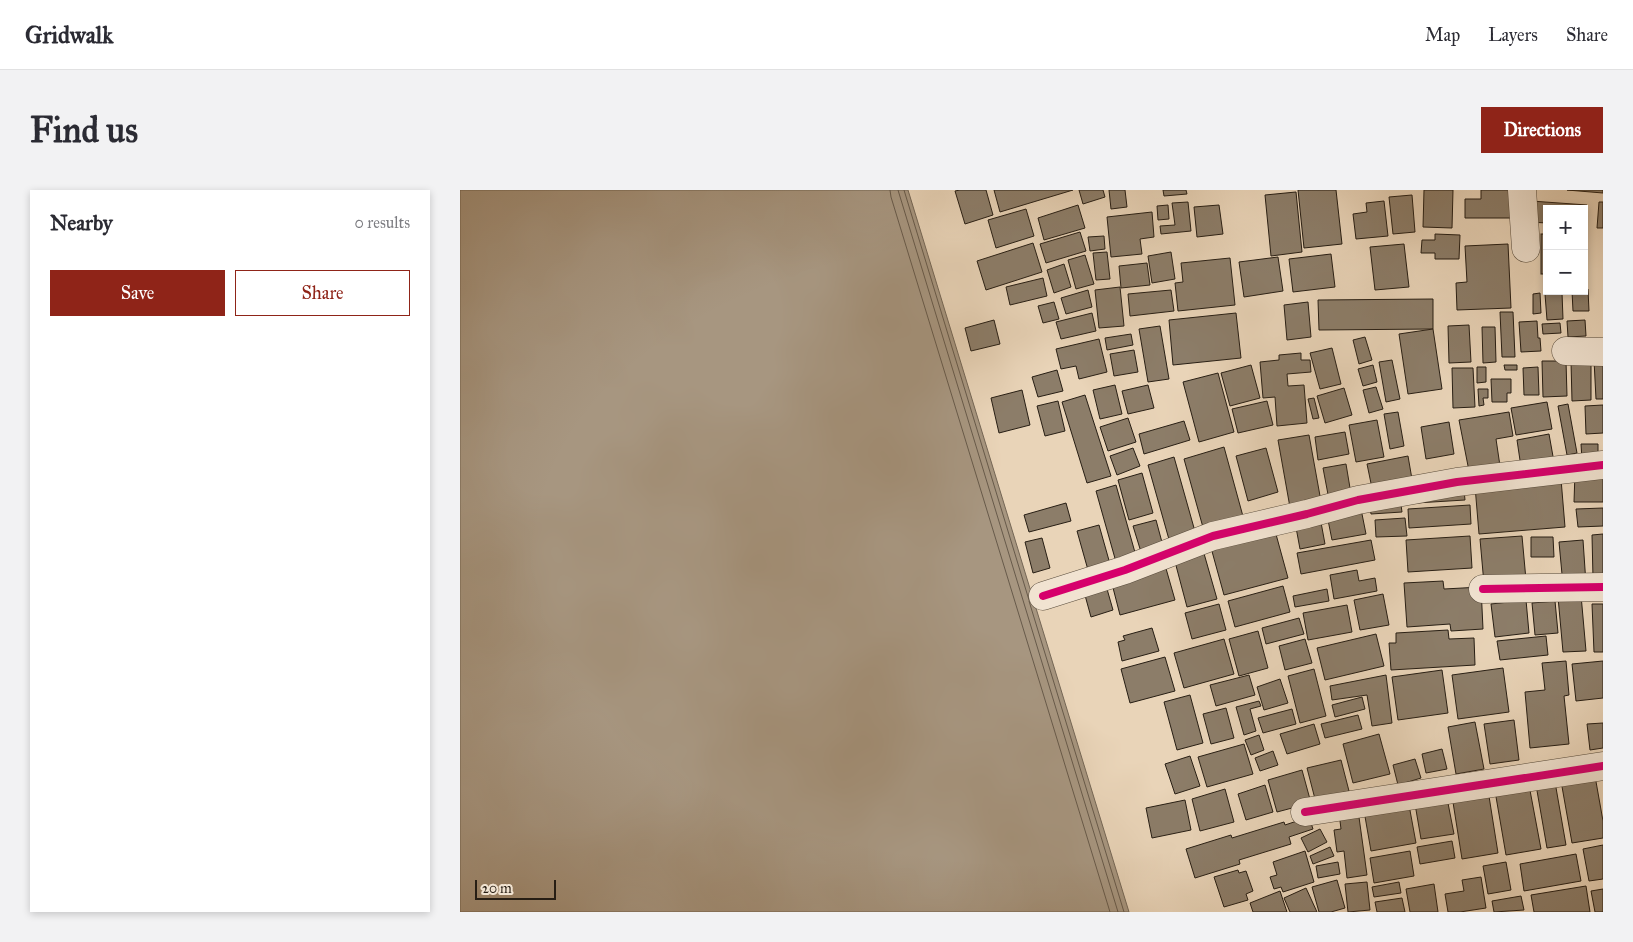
<!DOCTYPE html>
<meta charset="utf-8">
<style>
:root{--surface:#fff;--page:#f2f2f3;--text:#2b2b33;--muted:#7c7c81;--line:#e1e1e2;--accent:#8f2418}
body{margin:0;font-family:"IM FELL Great Primer",serif;background:var(--page);color:var(--text)}
.controls{position:absolute;right:15px;top:15px;display:grid;overflow:hidden;border-radius:0px;box-shadow:0 2px 8px #0003}
.controls button{width:45px;height:45px;display:grid;place-items:center;padding:0;border:0;border-bottom:1px solid var(--line);background:var(--surface);color:var(--text);font:25px sans-serif}
.scale{position:absolute;left:15px;bottom:12px;width:81px;box-sizing:border-box;padding-left:5px;border:2px solid #271e14;border-top:0;font-size:14px;line-height:18px;white-space:nowrap;color:#271e14;-webkit-text-stroke:4px #f1e3d1;paint-order:stroke}
.list{margin:0;padding:0;list-style:none}
h2{display:flex;justify-content:space-between;align-items:center;height:65px;margin:0;padding:0 20px;font-size:21px}
h2 small{font-size:16px;font-weight:400;color:var(--muted)}
.actions{display:flex;gap:10px;padding:15px 20px}
.actions a{flex:1;padding:11px 0;border:1px solid var(--accent);border-radius:0px;text-align:center;font-size:18px;color:var(--accent)}
.actions .main{background:var(--accent);color:#fff}
.map{position:relative;flex:none;width:1143px;height:722px;overflow:hidden;border-radius:0px}
header{display:flex;align-items:center;gap:30px;box-sizing:border-box;height:70px;padding:0 25px;background:var(--surface);border-bottom:1px solid var(--line)}
header strong{font-size:24px}
nav{display:flex;gap:28px;margin-inline-start:auto;font-size:18px}
.intro{display:flex;align-items:center;justify-content:space-between;box-sizing:border-box;height:120px;padding:0 30px}
h1{margin:0;font-size:35px}
.button{padding:12px 22px;border-radius:0px;background:var(--accent);color:#fff;font-size:18px;font-weight:700}
main{display:flex;gap:30px;padding:0 30px}
aside{flex:1;background:var(--surface);border-radius:0px;box-shadow:0 2px 8px #0003}
.map>svg:first-child{display:block}
.water{fill:#a79680;stroke:#746655}
.lines{fill:none;stroke-linecap:round;stroke-linejoin:round}
.shore{stroke:#675a4a;stroke-width:1}
.building{fill:#8c7d69;stroke:#271e14}
.street-casing{stroke:#584c3d;stroke-width:29}
.street{stroke:#f1e3d1;stroke-width:28}
.cycleway-casing{stroke:#f1e3d1;stroke-width:11}
.cycleway{stroke:#d6006c;stroke-width:8}
</style>
<header>
<strong>Gridwalk</strong>
<nav><a>Map</a><a>Layers</a><a>Share</a></nav>
</header>
<div class="intro"><h1>Find us</h1><a class="button">Directions</a></div>
<main>
<aside>
<h2>Nearby<small>0 results</small></h2>
<ul class="list">
</ul>
<div class="actions"><a class="main">Save</a><a>Share</a></div>
</aside>
<div class="map">
<svg width="1143" height="722" viewBox="0 0 1143 722">
<rect width="100%" height="100%" fill="#e9d4b8"/>
<filter id="stains"><feTurbulence type="fractalNoise" baseFrequency=".004" numOctaves="4"/><feColorMatrix values="0 0 0 0 .2 0 0 0 0 .09 0 0 0 0 .02 0 0 0 .5 -.17"/></filter>
<radialGradient id="worn" r=".72"><stop offset=".6" stop-color="#630" stop-opacity="0"/><stop offset="1" stop-color="#630" stop-opacity=".3"/></radialGradient>
<polygon class="water" points="0,0 448,0 669,722 0,722"/>
<g class="lines">
<g class="shore">
<polyline points="430,0 431,7 650,722"/>
<polyline points="438,0 658,722"/>
<polyline points="444,0 569,410"/>
<polyline points="569,411 664,722"/>
</g>
</g>
<g class="building">
<polygon points="500,0 526,0 533,25 505,34 495,1"/>
<polygon points="534,0 613,0 540,22"/>
<polygon points="619,0 643,0 645,7 623,14"/>
<polygon points="649,0 665,0 667,17 651,19"/>
<polygon points="703,0 726,0 727,4 704,6"/>
<polygon points="838,0 876,0 882,54 844,58"/>
<polygon points="964,0 993,0 992,38 963,37"/>
<polygon points="1021,0 1054,0 1054,28 1005,28 1005,9 1021,9"/>
<polygon points="1107,0 1143,0 1143,3"/>
<polygon points="836,2 842,62 811,66 805,5"/>
<polygon points="952,5 955,42 933,44 929,7"/>
<polygon points="924,11 928,46 896,49 893,24 907,22 906,13"/>
<polygon points="1071,11 1127,15 1126,36 1124,36 1124,19 1087,19 1087,33 1069,32"/>
<polygon points="728,12 731,41 701,44 700,36 715,35 712,13"/>
<polygon points="1139,12 1143,12 1143,38 1137,38"/>
<polygon points="618,15 625,38 584,50 578,28"/>
<polygon points="708,15 709,29 698,30 697,16"/>
<polygon points="759,15 763,44 737,47 734,17"/>
<polygon points="566,19 574,46 536,58 528,30"/>
<polygon points="692,22 694,47 680,49 682,64 651,67 647,27"/>
<polygon points="620,42 626,61 586,73 580,54"/>
<polygon points="975,44 1000,45 999,69 975,69 975,63 961,63 962,50 975,50"/>
<rect x="1081" y="44" width="6" height="40"/>
<polygon points="1124,44 1126,44 1125,84 1124,84"/>
<polygon points="644,46 645,59 630,61 628,47"/>
<polygon points="573,53 582,82 526,100 517,71"/>
<polygon points="944,54 949,97 915,100 910,57"/>
<polygon points="1048,54 1051,118 997,120 996,93 1007,92 1005,56"/>
<polygon points="647,62 650,89 636,90 633,63"/>
<polygon points="711,62 715,89 692,93 688,66"/>
<polygon points="871,64 875,97 833,102 829,69"/>
<polygon points="625,65 634,94 616,99 608,70"/>
<polygon points="818,67 823,101 784,107 779,72"/>
<polygon points="770,68 775,115 718,121 715,93 723,92 721,73"/>
<polygon points="687,73 690,95 661,98 659,76"/>
<polygon points="604,74 611,97 594,103 587,80"/>
<polygon points="583,88 587,106 550,115 546,97"/>
<polygon points="660,97 664,136 639,138 635,100"/>
<polygon points="1124,99 1128,99 1129,121 1113,121 1112,101 1124,101"/>
<polygon points="628,100 632,117 606,124 601,108"/>
<polygon points="711,100 714,121 670,126 668,104"/>
<polygon points="1080,103 1081,123 1073,124 1073,104"/>
<polygon points="1102,103 1103,129 1087,130 1085,104"/>
<polygon points="973,109 973,139 859,140 858,110"/>
<polygon points="594,112 599,129 583,133 578,116"/>
<polygon points="848,112 851,147 827,150 824,115"/>
<polygon points="1040,122 1053,122 1055,167 1042,167"/>
<polygon points="632,123 636,141 601,149 596,132"/>
<polygon points="776,123 781,168 713,175 709,130"/>
<polygon points="534,130 540,154 511,161 505,138"/>
<polygon points="1125,130 1126,146 1108,147 1107,131"/>
<polygon points="1077,131 1078,148 1080,148 1081,161 1061,162 1059,132"/>
<polygon points="1100,133 1101,143 1083,144 1082,134"/>
<polygon points="1009,135 1011,172 989,173 988,136"/>
<polygon points="700,136 709,189 688,192 679,139"/>
<polygon points="1022,137 1035,137 1036,172 1023,173"/>
<polygon points="973,139 982,199 948,204 939,144"/>
<polygon points="671,144 673,155 647,160 645,148"/>
<polygon points="905,147 912,170 899,174 893,150"/>
<polygon points="639,149 647,182 619,189 616,176 601,179 596,159"/>
<polygon points="872,158 881,194 860,199 850,163"/>
<polygon points="674,160 678,182 654,186 650,164"/>
<polygon points="841,163 841,170 850,170 851,182 827,184 828,196 844,195 847,233 817,236 815,207 803,208 800,172 819,170 819,165"/>
<polygon points="932,170 940,209 926,212 919,172"/>
<polygon points="1134,170 1143,170 1143,209 1136,209"/>
<polygon points="1082,171 1106,171 1107,206 1083,207"/>
<polygon points="1111,172 1131,172 1131,210 1112,211"/>
<polygon points="791,175 800,208 770,216 761,183"/>
<polygon points="913,175 917,192 903,196 898,179"/>
<polygon points="1044,175 1057,175 1057,180 1045,180"/>
<polygon points="1017,177 1026,177 1026,192 1017,193"/>
<polygon points="1078,177 1079,205 1064,205 1063,178"/>
<polygon points="992,178 1013,178 1015,217 993,218"/>
<polygon points="597,180 603,201 578,207 572,187"/>
<polygon points="758,183 774,242 739,252 723,192"/>
<polygon points="1031,189 1051,189 1051,203 1047,203 1047,212 1032,212"/>
<polygon points="655,195 662,224 640,229 633,200"/>
<polygon points="688,195 694,218 668,224 662,201"/>
<polygon points="916,197 923,219 909,223 903,200"/>
<polygon points="884,198 892,225 865,233 857,206"/>
<polygon points="1018,199 1028,199 1028,208 1023,208 1024,215 1019,216"/>
<polygon points="562,200 570,235 539,243 531,208"/>
<polygon points="625,205 651,286 627,293 602,212"/>
<polygon points="854,208 859,228 853,229 848,209"/>
<polygon points="598,211 605,241 585,246 577,216"/>
<polygon points="807,211 813,235 778,243 772,219"/>
<polygon points="1087,212 1092,239 1056,245 1051,218"/>
<polygon points="1108,214 1117,263 1107,265 1098,216"/>
<polygon points="1143,215 1143,243 1126,244 1125,216"/>
<polygon points="938,222 944,256 930,259 924,224"/>
<polygon points="1049,222 1053,246 1036,249 1040,276 1009,281 999,230"/>
<polygon points="668,228 676,252 648,261 640,237"/>
<polygon points="917,230 924,267 896,272 889,235"/>
<polygon points="724,231 730,250 684,264 679,244"/>
<polygon points="989,232 994,264 966,269 961,237"/>
<polygon points="885,242 889,264 858,270 855,247"/>
<polygon points="1089,244 1094,272 1061,277 1057,250"/>
<polygon points="849,245 862,317 831,323 818,250"/>
<polygon points="1121,254 1138,254 1138,270 1122,270"/>
<polygon points="764,257 784,330 744,341 724,269"/>
<polygon points="673,258 680,276 657,285 650,266"/>
<polygon points="806,258 818,302 788,311 776,266"/>
<polygon points="948,266 953,295 913,303 907,274"/>
<polygon points="714,267 736,345 710,353 688,275"/>
<polygon points="886,274 892,310 870,315 863,278"/>
<polygon points="1115,282 1143,282 1143,312 1114,312"/>
<polygon points="682,283 693,323 669,330 658,290"/>
<polygon points="1101,289 1105,337 1019,344 1015,296"/>
<polygon points="656,295 676,366 656,372 636,301"/>
<polygon points="1004,300 1005,310 956,313"/>
<polygon points="606,313 611,331 569,342 564,325"/>
<polygon points="941,315 942,322 911,324 910,317"/>
<polygon points="1010,315 1011,334 949,338 948,319"/>
<polygon points="1143,318 1143,336 1118,337 1116,319"/>
<polygon points="901,319 906,344 872,350 867,325"/>
<polygon points="860,327 865,354 840,359 835,332"/>
<polygon points="945,328 947,346 916,347 915,330"/>
<polygon points="696,330 703,356 681,362 673,336"/>
<polygon points="639,335 650,374 628,380 617,341"/>
<polygon points="814,337 828,388 764,405 750,354"/>
<polygon points="1143,344 1143,388 1133,388 1132,345"/>
<polygon points="1010,346 1012,378 948,382 946,350"/>
<polygon points="1062,346 1066,390 1024,394 1020,349"/>
<polygon points="1071,347 1093,347 1094,367 1071,367"/>
<polygon points="582,348 590,378 573,383 565,352"/>
<polygon points="911,350 915,370 841,384 837,363"/>
<polygon points="1123,350 1126,394 1103,395 1099,352"/>
<polygon points="743,360 757,409 727,417 714,368"/>
<polygon points="705,375 715,410 660,425 651,390"/>
<polygon points="897,380 899,391 915,388 917,401 874,409 870,385"/>
<polygon points="983,391 984,399 1021,397 1023,439 991,441 990,434 947,437 944,393"/>
<polygon points="645,392 653,420 631,427 623,398"/>
<polygon points="823,396 830,422 775,437 768,411"/>
<polygon points="867,399 869,411 835,417 833,406"/>
<polygon points="923,404 929,435 900,440 894,410"/>
<polygon points="1121,405 1126,461 1103,462 1098,407"/>
<polygon points="1066,410 1069,443 1035,447 1031,414"/>
<polygon points="1095,411 1098,443 1075,445 1072,413"/>
<polygon points="759,414 766,440 732,449 725,423"/>
<polygon points="1132,414 1143,414 1143,462 1134,462"/>
<polygon points="887,415 892,442 848,450 843,423"/>
<polygon points="839,428 844,444 806,454 802,438"/>
<polygon points="692,438 699,461 662,471 658,452 665,450 663,446"/>
<polygon points="988,440 989,449 1014,448 1015,475 931,480 929,453 936,453 936,443"/>
<polygon points="798,441 808,478 779,486 769,449"/>
<polygon points="916,444 924,476 865,490 857,458"/>
<polygon points="1086,446 1088,465 1040,470 1037,451"/>
<polygon points="764,449 774,484 724,498 714,463"/>
<polygon points="845,449 852,473 825,480 819,456"/>
<polygon points="705,467 715,501 670,513 661,479"/>
<polygon points="1106,471 1109,505 1104,506 1109,554 1070,558 1065,502 1085,500 1082,473"/>
<polygon points="1143,471 1143,508 1116,511 1112,474"/>
<polygon points="1043,478 1049,522 998,529 992,485"/>
<polygon points="854,479 866,526 840,533 828,486"/>
<polygon points="982,480 988,523 938,530 932,487"/>
<polygon points="789,485 795,505 756,516 750,495"/>
<polygon points="926,485 932,533 912,536 907,505 872,510 870,496"/>
<polygon points="820,489 828,513 804,520 797,497"/>
<polygon points="730,505 743,553 717,560 704,512"/>
<polygon points="902,507 905,519 875,527 872,515"/>
<polygon points="799,511 801,516 790,519 796,541 784,545 776,517"/>
<polygon points="766,518 774,548 751,554 743,524"/>
<polygon points="832,519 836,534 803,543 798,528"/>
<polygon points="898,525 902,539 865,548 861,534"/>
<polygon points="1054,530 1059,570 1030,574 1024,534"/>
<polygon points="1015,532 1024,579 996,584 988,537"/>
<polygon points="1143,533 1143,558 1130,560 1127,534"/>
<polygon points="854,534 860,554 827,564 820,544"/>
<polygon points="919,544 930,584 893,593 883,554"/>
<polygon points="799,545 804,560 791,565 785,550"/>
<polygon points="784,554 793,584 747,597 738,567"/>
<polygon points="982,559 987,579 966,583 962,564"/>
<polygon points="813,561 818,575 800,581 795,568"/>
<polygon points="730,566 740,596 715,604 705,574"/>
<polygon points="955,569 961,588 938,595 933,575"/>
<polygon points="881,570 889,601 855,609 847,578"/>
<polygon points="842,580 851,613 817,622 808,590"/>
<polygon points="1135,586 1143,631 1143,648 1112,653 1101,591"/>
<polygon points="1095,592 1106,655 1087,658 1076,595"/>
<polygon points="805,595 813,622 786,630 778,604"/>
<polygon points="1069,595 1081,659 1046,665 1035,601"/>
<polygon points="765,599 774,632 740,641 732,609"/>
<polygon points="1028,600 1038,663 1002,669 992,606"/>
<polygon points="987,608 994,644 961,649 955,614"/>
<polygon points="725,610 731,640 692,648 686,618"/>
<polygon points="903,615 949,615 956,653 911,661"/>
<polygon points="898,620 907,685 887,688 884,661 877,662 874,640 881,639 879,623"/>
<polygon points="849,627 853,639 829,647 831,654 779,670 780,674 735,688 726,659 771,645 772,648 824,632 825,635"/>
<polygon points="860,639 867,652 848,662 841,648"/>
<polygon points="992,651 995,668 960,674 957,657"/>
<polygon points="1143,655 1143,689 1129,691 1123,659"/>
<polygon points="870,657 874,666 853,674 850,666"/>
<polygon points="845,661 854,692 823,702 821,697 814,699 810,687 817,685 813,672"/>
<polygon points="950,661 954,686 914,693 910,668"/>
<polygon points="1116,664 1121,691 1064,701 1060,674"/>
<polygon points="878,672 880,684 858,688 856,676"/>
<polygon points="1046,672 1051,700 1028,704 1023,676"/>
<polygon points="778,680 779,683 786,681 793,701 786,704 788,710 764,717 754,687"/>
<polygon points="1021,687 1026,718 1000,722 988,722 985,704 1004,701 1002,690"/>
<polygon points="877,690 885,718 871,722 859,722 852,697"/>
<polygon points="907,692 910,720 888,722 885,694"/>
<polygon points="939,692 941,703 914,707 912,697"/>
<polygon points="974,694 978,722 950,722 946,699"/>
<polygon points="1126,696 1130,722 1074,722 1071,705"/>
<polygon points="846,698 857,722 830,722 824,708"/>
<polygon points="1143,699 1143,722 1135,722 1131,701"/>
<polygon points="820,701 827,722 793,722 790,713"/>
<polygon points="1061,706 1064,720 1034,722 1032,711"/>
<polygon points="942,708 945,722 917,722 915,712"/>
</g>
<g class="lines">
<defs>
<g id="street">
<polyline points="1062,0 1066,58"/>
<polyline points="1106,161 1143,162"/>
<polyline points="1023,399 1143,397"/>
<polyline points="583,406 665,380 753,346 847,324 898,310 997,292 1143,275"/>
<polyline points="845,622 1143,576"/>
</g>
</defs>
<use href="#street" class="street-casing"/>
<use href="#street" class="street"/>
<defs>
<g id="cycleway">
<polyline points="1023,399 1143,397"/>
<polyline points="583,406 665,380 753,346 847,324 898,310 997,292 1143,275"/>
<polyline points="845,622 1143,576"/>
</g>
</defs>
<use href="#cycleway" class="cycleway-casing"/>
<use href="#cycleway" class="cycleway"/>
</g>
<rect width="100%" height="100%" filter="url(#stains)"/>
<rect width="100%" height="100%" fill="url(#worn)"/>
</svg>
<div class="controls">
<button>+</button>
<button>−</button>
</div>
<div class="scale">20 m</div>
</div>
</main>
